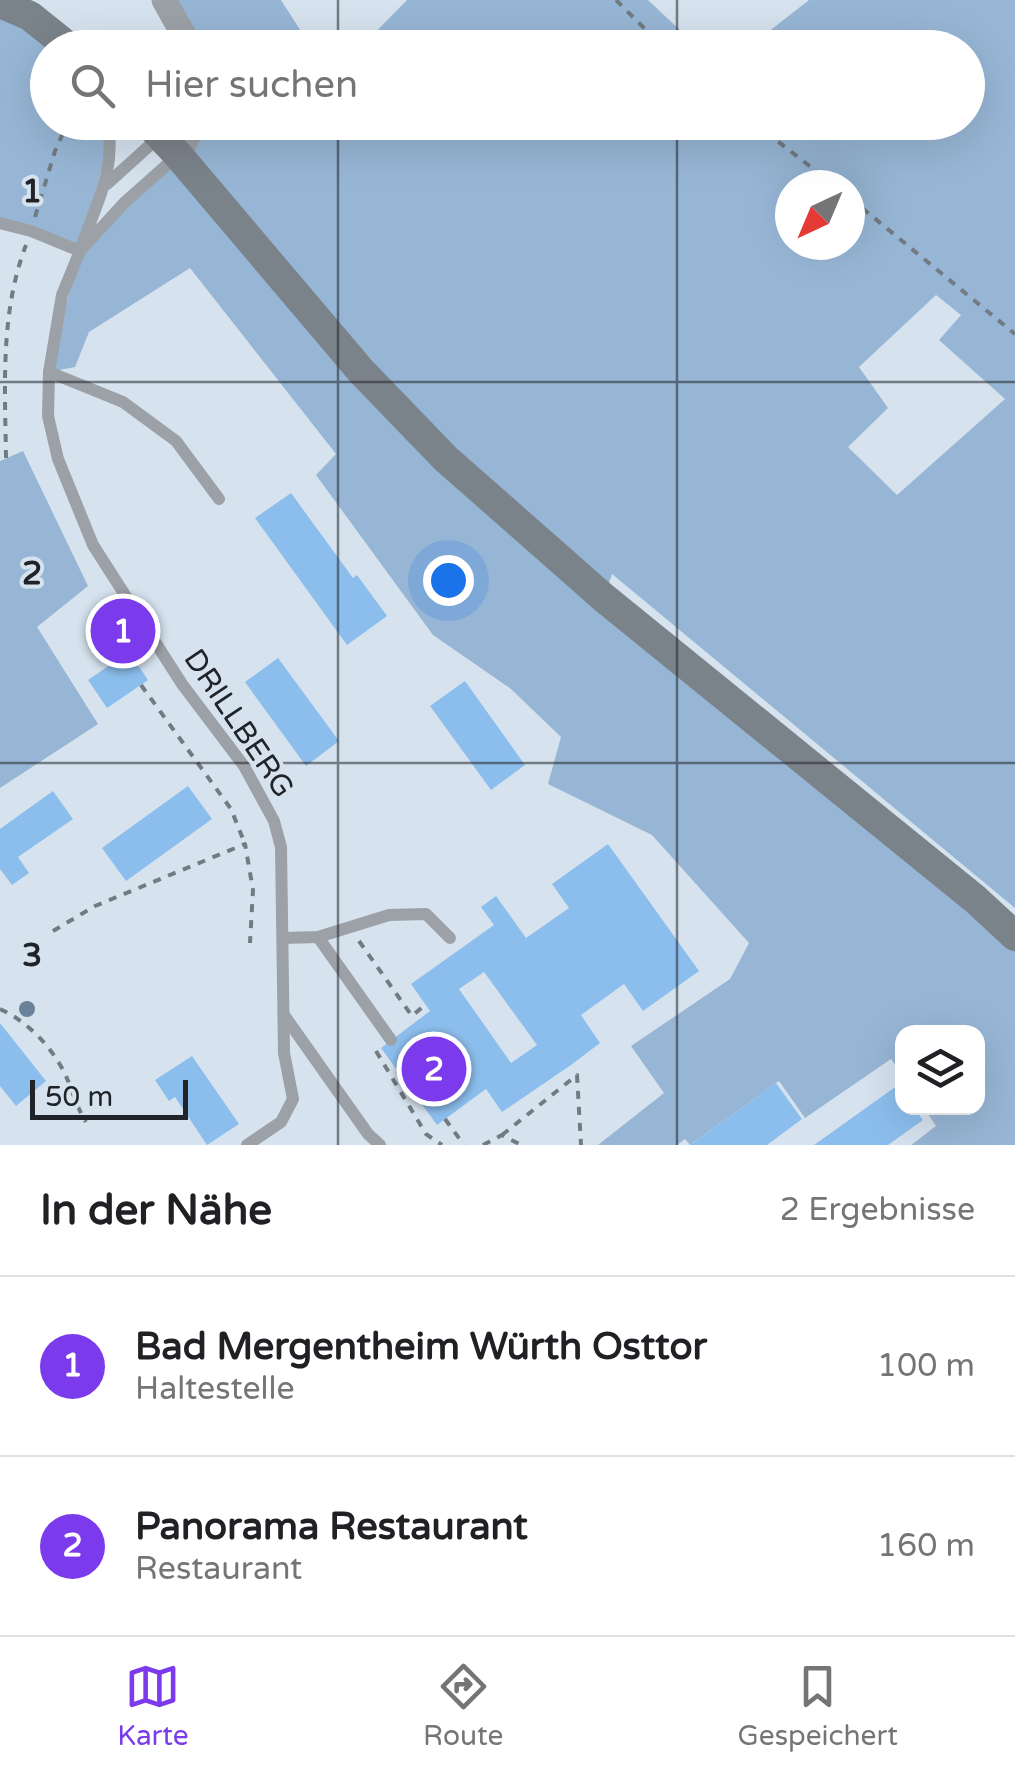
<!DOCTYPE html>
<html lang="de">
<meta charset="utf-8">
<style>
:root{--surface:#fff;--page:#f6f6f6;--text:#202124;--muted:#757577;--line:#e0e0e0;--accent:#7c3aed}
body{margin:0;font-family:"Varela Round",sans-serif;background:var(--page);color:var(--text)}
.controls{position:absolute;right:30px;bottom:30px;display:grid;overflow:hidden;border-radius:20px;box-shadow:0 10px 40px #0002}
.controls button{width:90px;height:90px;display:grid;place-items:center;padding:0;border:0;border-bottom:2px solid var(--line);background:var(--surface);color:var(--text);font:50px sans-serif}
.compass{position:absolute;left:775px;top:170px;width:90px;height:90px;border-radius:50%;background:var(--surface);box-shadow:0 10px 40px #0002;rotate:224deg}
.scale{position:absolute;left:30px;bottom:25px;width:158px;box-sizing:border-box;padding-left:10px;border:5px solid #202429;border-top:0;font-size:28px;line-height:35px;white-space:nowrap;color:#202429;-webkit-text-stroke:8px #d6e3ef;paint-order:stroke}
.you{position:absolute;left:448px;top:580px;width:35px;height:35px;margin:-25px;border:8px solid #fff;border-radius:50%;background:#1a73e8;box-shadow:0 0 0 15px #1a73e833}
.badge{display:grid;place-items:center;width:65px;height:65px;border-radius:50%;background:var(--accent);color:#fff;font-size:32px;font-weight:700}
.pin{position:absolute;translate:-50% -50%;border:5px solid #fff;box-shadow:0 2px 10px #0006}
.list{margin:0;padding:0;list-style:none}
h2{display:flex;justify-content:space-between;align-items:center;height:130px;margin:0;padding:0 40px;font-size:42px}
h2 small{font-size:32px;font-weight:400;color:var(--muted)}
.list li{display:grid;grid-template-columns:65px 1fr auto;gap:30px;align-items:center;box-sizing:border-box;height:180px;padding:0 40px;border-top:2px solid var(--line)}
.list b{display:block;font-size:38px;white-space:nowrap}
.list p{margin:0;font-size:32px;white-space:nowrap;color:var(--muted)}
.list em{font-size:32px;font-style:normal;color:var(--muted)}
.icon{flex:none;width:55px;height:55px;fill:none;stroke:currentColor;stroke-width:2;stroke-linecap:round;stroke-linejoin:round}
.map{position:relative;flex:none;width:1015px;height:1145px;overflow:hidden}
.search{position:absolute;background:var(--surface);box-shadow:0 10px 40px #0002;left:30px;right:30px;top:30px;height:110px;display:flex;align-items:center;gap:25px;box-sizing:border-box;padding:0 35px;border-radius:55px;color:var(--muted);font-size:38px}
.sheet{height:490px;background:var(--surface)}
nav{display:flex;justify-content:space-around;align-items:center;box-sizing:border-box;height:140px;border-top:2px solid var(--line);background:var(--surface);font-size:28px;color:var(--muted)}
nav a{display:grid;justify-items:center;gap:5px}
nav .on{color:var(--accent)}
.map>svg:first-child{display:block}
.green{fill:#97b6d5;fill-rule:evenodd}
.building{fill:#8cbeed;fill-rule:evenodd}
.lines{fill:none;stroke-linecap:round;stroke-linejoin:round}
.path{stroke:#727a82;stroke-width:4;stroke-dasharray:8 8;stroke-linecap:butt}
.lane{stroke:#9ca1a7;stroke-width:12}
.street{stroke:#9ca1a7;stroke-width:25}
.secondary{stroke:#7b838a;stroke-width:30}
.tree{fill:#698299}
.grid{fill:none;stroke:#202429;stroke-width:2.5;stroke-opacity:0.55}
.labels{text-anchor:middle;stroke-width:8;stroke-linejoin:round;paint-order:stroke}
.street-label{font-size:30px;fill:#202429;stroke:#d6e3ef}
.grid-label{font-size:32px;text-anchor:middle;font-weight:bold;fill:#202429;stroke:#d6e3ef;stroke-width:8;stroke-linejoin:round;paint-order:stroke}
</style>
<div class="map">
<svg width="1015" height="1145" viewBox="0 0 1015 1145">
<rect width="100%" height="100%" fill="#d6e3ef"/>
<g class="green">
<path d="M0 0 47 49 48 122 108 123 110 137 81 248 178 155 196 123 968 122V48L749 47 809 0H1015V908L612 574 604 598 1015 936V1145H911L936 1126 924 1108H978V1032H902V1075L891 1059 805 1118 779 1081 690 1145 685 1139 677 1145H598L664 1093 631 1046 730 979 749 943 652 835 548 784 561 737 511 689 433 635 316 475 336 454 190 268 89 332 75 367 49 372 80 251 0 223ZM790 185H850V245H790ZM936 295 961 315 939 340 1005 399 897 495 848 447 888 408 859 367Z"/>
<polygon points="164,0 281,0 311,47 191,47"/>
<polygon points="407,0 648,0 698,47 361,47"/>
<polygon points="23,451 88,586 37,627 98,724 0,788 0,461"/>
</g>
<g class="building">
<polygon points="291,493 353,578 357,575 387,616 347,645 255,518"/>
<polygon points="129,652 148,680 107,708 88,680"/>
<polygon points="278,658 339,741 306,766 245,682"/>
<polygon points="465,681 525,765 491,790 430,706"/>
<polygon points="188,786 212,819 126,881 102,848"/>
<polygon points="53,791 73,819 18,857 29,873 12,885 0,869 0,829"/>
<path d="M608 844 699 971 643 1011 624 984 581 1015 600 1043 571 1065 502 1112 486 1089 437 1125 381 1048 430 1011 411 984 494 925 481 907 496 896 526 938 569 908 552 884ZM484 972 537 1045 511 1063 459 989Z"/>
<polygon points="0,1023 46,1081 16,1106 0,1086"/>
<polygon points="192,1056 239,1124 207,1145 175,1097 169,1101 155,1080"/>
<polygon points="776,1083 802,1119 767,1145 690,1145"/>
<polygon points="898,1085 902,1091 902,1108 914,1108 923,1120 888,1145 814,1145"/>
</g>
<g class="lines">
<g class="path">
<polyline points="616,0 664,48"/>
<polyline points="753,122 834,185"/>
<polyline points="850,198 1015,334"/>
<polyline points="35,217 55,151 68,122"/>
<path d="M6 458C5 386 0 313 26 245"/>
<polyline points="141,685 231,809 245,844"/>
<polyline points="53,931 95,906 245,844 253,890 250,943"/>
<polyline points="359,941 412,1016 425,1005"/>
<path d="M0 1009C23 1019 46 1041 59 1063 71 1082 74 1103 86 1122"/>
<polyline points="376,1051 426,1134 442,1145"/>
<polyline points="445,1119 464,1145"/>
<polyline points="502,1135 577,1075 581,1145"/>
<polyline points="483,1145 502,1135 521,1145"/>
</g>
<g class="lane">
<polyline points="178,155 124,203 80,251 62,295 49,372 48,416 58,459 93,545 182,684 244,766 274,821 281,847 284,1053 293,1099 281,1122 247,1145"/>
<polyline points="107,184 160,136"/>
<path d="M0 223 31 231 80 251C95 204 116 175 108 122"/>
<polyline points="49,372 123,402 176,441 219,499"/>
<polyline points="318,937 391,1040"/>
<polyline points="283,938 318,937 389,915 426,914 450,938"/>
<polyline points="284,1015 368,1134 380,1145"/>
</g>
<g class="street">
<polyline points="164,0 191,48"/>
<polyline points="178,155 196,122"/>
</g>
<g class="secondary">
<polyline points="0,3 30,16 70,48"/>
<polyline points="147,122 178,155 361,371 446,459 604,598 975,899 1015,936"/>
</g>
</g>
<circle class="tree" cx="27" cy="1009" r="8"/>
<path class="grid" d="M338 0V48M677 0V48M338 122V1145M677 122V1145M0 382H1015M0 763H1015"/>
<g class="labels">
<g class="street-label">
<text transform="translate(239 723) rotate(56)" y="10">DRILLBERG</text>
</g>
</g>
<g class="grid-label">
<text x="32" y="202">1</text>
<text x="32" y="584">2</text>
<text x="32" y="966">3</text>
</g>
</svg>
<div class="controls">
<button><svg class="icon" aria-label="layers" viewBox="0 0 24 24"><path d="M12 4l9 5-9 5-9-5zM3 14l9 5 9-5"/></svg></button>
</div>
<svg class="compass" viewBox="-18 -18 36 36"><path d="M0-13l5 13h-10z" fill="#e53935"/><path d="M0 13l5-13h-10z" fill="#757577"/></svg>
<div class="scale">50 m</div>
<div class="you"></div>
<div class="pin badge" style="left:123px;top:631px">1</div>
<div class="pin badge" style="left:434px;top:1069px">2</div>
<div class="search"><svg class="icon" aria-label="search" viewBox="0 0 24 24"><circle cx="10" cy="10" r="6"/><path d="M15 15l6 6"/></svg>Hier suchen</div>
</div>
<section class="sheet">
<h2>In der Nähe<small>2 Ergebnisse</small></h2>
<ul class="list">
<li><span class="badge">1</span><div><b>Bad Mergentheim Würth Osttor</b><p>Haltestelle</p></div><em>100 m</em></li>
<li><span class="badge">2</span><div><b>Panorama Restaurant</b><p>Restaurant</p></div><em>160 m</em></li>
</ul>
</section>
<nav>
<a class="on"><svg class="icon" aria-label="map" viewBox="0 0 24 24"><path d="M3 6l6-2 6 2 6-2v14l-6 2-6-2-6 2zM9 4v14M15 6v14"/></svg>Karte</a>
<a><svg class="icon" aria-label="directions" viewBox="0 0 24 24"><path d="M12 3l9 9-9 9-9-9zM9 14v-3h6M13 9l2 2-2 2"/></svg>Route</a>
<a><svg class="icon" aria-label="saved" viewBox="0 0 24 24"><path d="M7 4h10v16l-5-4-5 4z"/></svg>Gespeichert</a>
</nav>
